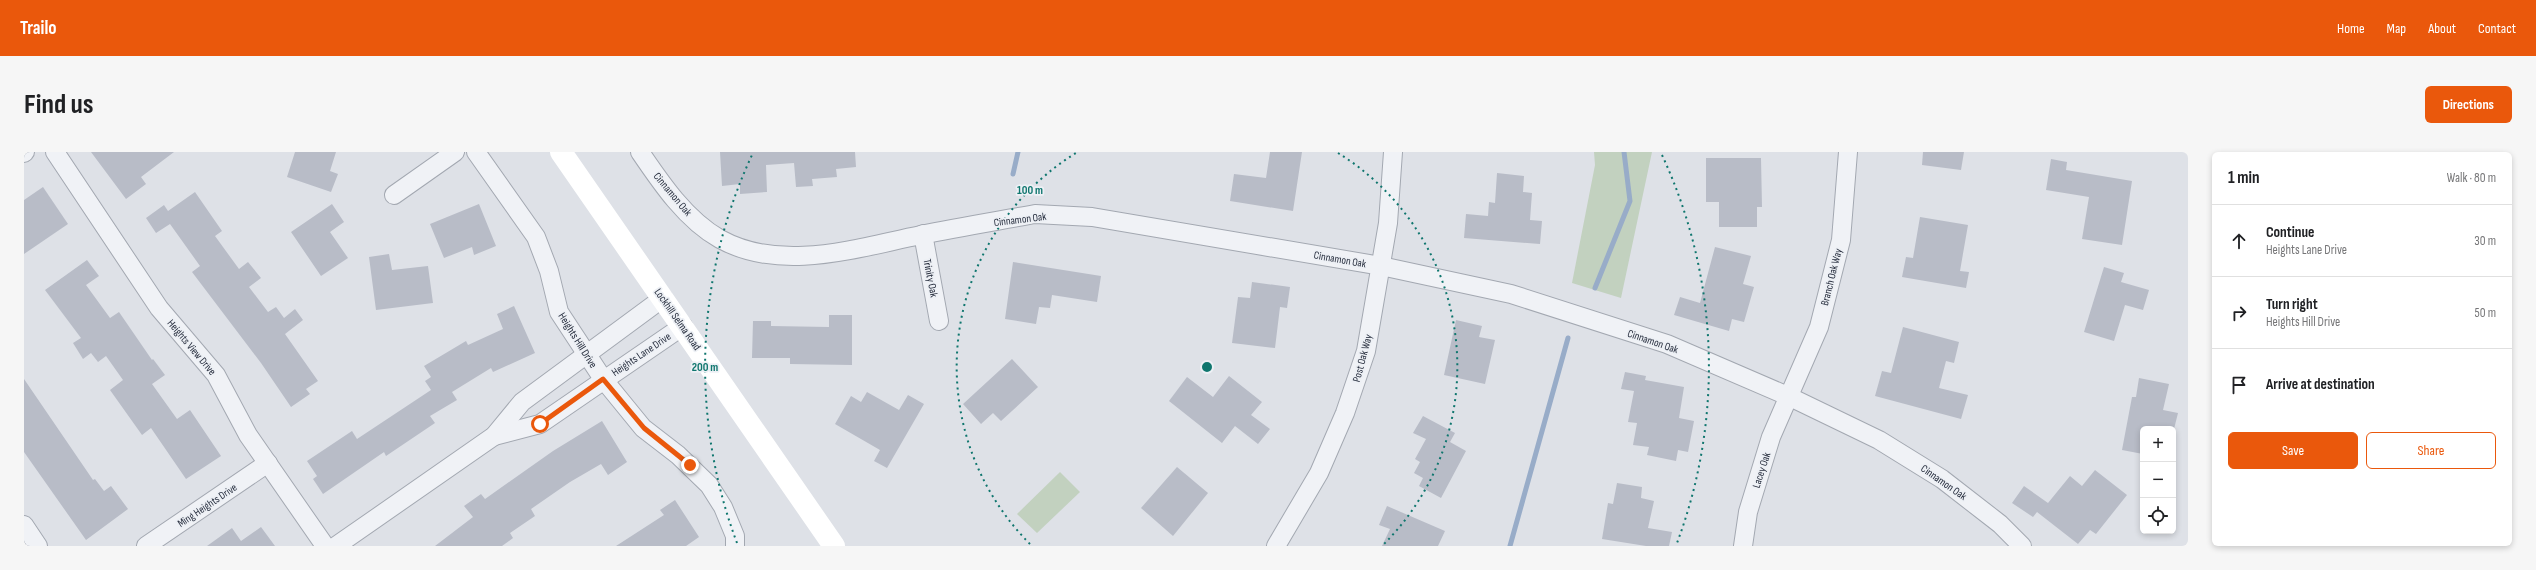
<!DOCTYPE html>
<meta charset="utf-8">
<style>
:root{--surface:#fff;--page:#f6f6f6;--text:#202124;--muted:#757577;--line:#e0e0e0;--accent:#ea580c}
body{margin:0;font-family:"Sofia Sans Condensed",sans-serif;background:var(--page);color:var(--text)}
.controls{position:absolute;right:12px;bottom:12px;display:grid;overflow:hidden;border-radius:6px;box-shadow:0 2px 6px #0003}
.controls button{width:36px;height:36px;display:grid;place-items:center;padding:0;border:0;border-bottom:1px solid var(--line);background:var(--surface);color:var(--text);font:20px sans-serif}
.stop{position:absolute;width:12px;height:12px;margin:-9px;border:3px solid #ea580c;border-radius:50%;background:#fff}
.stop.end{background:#ea580c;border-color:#fff;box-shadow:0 1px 4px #0008}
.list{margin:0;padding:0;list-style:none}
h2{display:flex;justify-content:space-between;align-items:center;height:52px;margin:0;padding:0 16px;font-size:17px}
h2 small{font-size:13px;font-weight:400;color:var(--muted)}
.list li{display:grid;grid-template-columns:26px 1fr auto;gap:12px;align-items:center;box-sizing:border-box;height:72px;padding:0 16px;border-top:1px solid var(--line)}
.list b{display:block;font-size:15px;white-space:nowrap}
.list p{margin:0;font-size:13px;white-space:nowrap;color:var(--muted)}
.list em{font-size:13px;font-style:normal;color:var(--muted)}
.actions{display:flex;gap:8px;padding:12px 16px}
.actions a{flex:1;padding:9px 0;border:1px solid var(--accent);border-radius:6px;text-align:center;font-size:14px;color:var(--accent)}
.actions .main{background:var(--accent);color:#fff}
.icon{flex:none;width:22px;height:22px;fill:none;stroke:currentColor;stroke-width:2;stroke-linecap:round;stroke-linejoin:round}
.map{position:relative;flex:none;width:2164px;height:394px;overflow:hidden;border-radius:6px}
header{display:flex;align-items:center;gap:24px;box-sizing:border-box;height:56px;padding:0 20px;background:var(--accent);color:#fff}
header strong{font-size:19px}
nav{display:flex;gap:22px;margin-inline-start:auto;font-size:14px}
.intro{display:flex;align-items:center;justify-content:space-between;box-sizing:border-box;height:96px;padding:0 24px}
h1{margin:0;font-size:28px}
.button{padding:10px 18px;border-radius:6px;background:var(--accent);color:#fff;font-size:14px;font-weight:700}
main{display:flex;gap:24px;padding:0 24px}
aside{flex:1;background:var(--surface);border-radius:6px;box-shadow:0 2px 6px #0003}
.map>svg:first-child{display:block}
.green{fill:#c2d1bf}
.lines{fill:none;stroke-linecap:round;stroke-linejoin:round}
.stream{stroke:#98acc8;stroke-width:5}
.building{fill:#b8bcc7}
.street-casing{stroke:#a3a8b1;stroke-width:20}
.street{stroke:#f0f2f6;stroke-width:18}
.secondary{stroke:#fff;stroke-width:22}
.route{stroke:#ea580c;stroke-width:5}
.ring{fill:none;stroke:#0f766e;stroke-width:2;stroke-dasharray:2 4}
.labels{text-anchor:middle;stroke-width:3.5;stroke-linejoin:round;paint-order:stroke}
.street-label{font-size:11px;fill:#272e3e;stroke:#edf0f5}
.centre{fill:#0f766e;stroke:#edf0f5;stroke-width:2}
.ring-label{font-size:12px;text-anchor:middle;font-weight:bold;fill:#0f766e;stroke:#edf0f5;stroke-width:3.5;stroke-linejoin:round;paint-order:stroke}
</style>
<header>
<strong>Trailo</strong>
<nav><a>Home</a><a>Map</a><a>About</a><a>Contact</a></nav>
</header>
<div class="intro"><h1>Find us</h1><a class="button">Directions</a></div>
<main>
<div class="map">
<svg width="2164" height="394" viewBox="0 0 2164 394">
<rect width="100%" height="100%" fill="#dee1e7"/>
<g class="green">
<polygon points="1570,0 1628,0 1597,146 1548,131 1571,13"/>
<polygon points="1036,320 1056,340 1013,381 993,362"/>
</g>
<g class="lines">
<g class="stream">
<polyline points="989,22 994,0"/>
<polyline points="1571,136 1606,49 1600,0"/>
<polyline points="1486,394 1544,186"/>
</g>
</g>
<g class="building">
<polygon points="67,0 150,0 117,25 122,32 102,47"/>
<polygon points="271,0 312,0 306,19 314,22 307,40 263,25"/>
<polygon points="696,0 831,0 832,15 812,17 813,25 788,27 789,34 772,35 770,11 742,13 743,40 716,42 716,32 698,34"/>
<polygon points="1246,0 1278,0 1269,59 1206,49 1210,22 1242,26"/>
<polygon points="1899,0 1940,0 1937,18 1898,13"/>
<polygon points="1682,6 1737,6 1738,55 1733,55 1733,75 1695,75 1695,50 1682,50"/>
<polygon points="2027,7 2043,10 2042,18 2108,29 2098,93 2058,87 2065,45 2022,38"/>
<polygon points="1473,21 1500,24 1499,40 1508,41 1506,68 1518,69 1516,92 1440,86 1442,62 1464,64 1465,50 1471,51"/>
<polygon points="19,35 44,72 0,102 0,48"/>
<polygon points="171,40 198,79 191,84 215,117 224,110 237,126 225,135 244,160 252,155 260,166 271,157 279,168 261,182 294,229 282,237 286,242 267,255 237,211 168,120 176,114 146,72 132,81 122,66 140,53 144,59"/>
<polygon points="308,52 320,70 306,80 324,106 297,124 267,80"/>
<polygon points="455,52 472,94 450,103 448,95 420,106 406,72"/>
<polygon points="1896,65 1944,73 1936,119 1945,120 1942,136 1878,125 1882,105 1889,106"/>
<polygon points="1691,95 1727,104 1719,132 1730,135 1720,170 1708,167 1705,179 1650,163 1656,145 1676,151"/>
<polygon points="365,102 368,118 404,114 409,151 352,158 345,105"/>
<polygon points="63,108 75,124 62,133 86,166 95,160 128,208 129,207 141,223 128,232 153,267 166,258 197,304 162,327 127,276 118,283 86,238 99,228 82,204 74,210 67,201 59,207 49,191 57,186 21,138"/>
<polygon points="989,110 1077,124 1073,150 1028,143 1026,156 1015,155 1012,172 981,167"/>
<polygon points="2080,115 2100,121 2097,130 2125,138 2119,158 2101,153 2090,189 2060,180"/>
<polygon points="1228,130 1266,135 1263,156 1256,155 1251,196 1208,191 1214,145 1226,146"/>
<polygon points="490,154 511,201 469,220 467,216 428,240 433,248 406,264 411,271 362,304 360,300 299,342 289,327 293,324 283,309 328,279 333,287 407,238 401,229 407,225 400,214 442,189 444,193 479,177 473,162"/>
<polygon points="805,163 828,163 828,213 766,212 766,206 728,206 729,169 747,169 747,174 805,175"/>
<polygon points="1432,168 1458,174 1455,185 1471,188 1461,232 1420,223"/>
<polygon points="1879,175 1935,190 1930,211 1922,209 1915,236 1944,243 1937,267 1851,244 1858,219 1867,221"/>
<polygon points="988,207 1014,235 977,269 969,261 957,272 939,252"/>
<polygon points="1601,220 1622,224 1621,228 1660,235 1655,266 1670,269 1664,300 1654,298 1652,309 1623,303 1625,295 1609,293 1613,271 1604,270 1610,239 1597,237"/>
<polygon points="1205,224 1238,250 1227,263 1246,277 1234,292 1211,274 1198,291 1145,249 1163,225 1189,245"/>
<polygon points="2115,226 2145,232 2139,258 2154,261 2150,277 2119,277 2119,302 2098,298 2108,245 2112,245"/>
<polygon points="0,227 69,328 71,327 80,339 87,334 104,357 62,388 0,300"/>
<polygon points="843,240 875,258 884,243 900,252 863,316 850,309 856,298 811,272 827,244 837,250"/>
<polygon points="1399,264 1431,281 1426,290 1442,299 1417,346 1395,334 1399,326 1390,321 1396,310 1391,307 1402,287 1389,281"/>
<polygon points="578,269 603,310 584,323 577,312 546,330 507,357 511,364 486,381 489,386 478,394 411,394 449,365 440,354 457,342 461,347 529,299"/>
<polygon points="1153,315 1184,341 1149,384 1117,356"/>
<polygon points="2071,318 2103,343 2072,382 2066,378 2054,392 2013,360 2009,365 1988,351 2000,334 2024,351 2046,324 2058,334"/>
<polygon points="1593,331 1618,335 1617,346 1630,349 1624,376 1648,380 1645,394 1622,394 1578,387 1584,351 1589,352"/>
<polygon points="651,348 675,385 662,394 592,394 640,363 636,358"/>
<polygon points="1363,354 1421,379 1414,394 1358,394 1366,377 1355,373"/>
<polygon points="237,375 251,394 183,394 208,376 217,389"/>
</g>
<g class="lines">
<defs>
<g id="street">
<polyline points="31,0 135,156 192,223 224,283 301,394"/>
<polyline points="452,0 512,85 525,119 535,160 579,227 619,276 654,303 685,333 699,355 711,384 711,394"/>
<path d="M616 0C637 31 662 68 696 87 758 121 832 96 897 83 935 75 973 69 1011 62L1068 65 1357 114 1487 142 1643 192 1766 245 1855 288 1918 327 1976 372 1998 394"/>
<polyline points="0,1 1,0"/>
<polyline points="370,43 431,0"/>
<polyline points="899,82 915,169"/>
<polyline points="470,284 516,272 659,174"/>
<polyline points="0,373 14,394"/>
<polyline points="122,394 244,311"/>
<polyline points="312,394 470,284 498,250 639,146"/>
<polyline points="1252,394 1295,321 1321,261 1342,199 1364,71 1369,0"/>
<polyline points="1719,394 1724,360 1747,285 1795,175 1817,88 1824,0"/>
</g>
</defs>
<use href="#street" class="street-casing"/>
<use href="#street" class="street"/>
<polyline class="secondary" points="537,0 810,394"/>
</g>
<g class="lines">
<polyline class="route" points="516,272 579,227 620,276 666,313"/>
</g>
<g class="ring">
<path d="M1006 392A251 251 0 0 1 1052 1M1314 1A251 251 0 0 1 1360 392"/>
<path d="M713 391A502 502 0 0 1 728 3M1638 3A502 502 0 0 1 1653 391"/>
</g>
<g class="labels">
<g class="street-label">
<text transform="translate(649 42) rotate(50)" y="4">Cinnamon Oak</text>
<text transform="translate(996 67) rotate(-7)" y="4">Cinnamon Oak</text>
<text transform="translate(1316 107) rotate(10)" y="4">Cinnamon Oak</text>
<text transform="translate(1807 125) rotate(-76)" y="4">Branch Oak Way</text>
<text transform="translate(907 126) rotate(79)" y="4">Trinity Oak</text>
<text transform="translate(654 167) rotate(55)" y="4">Lockhill Selma Road</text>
<text transform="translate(554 188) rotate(58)" y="4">Heights Hill Drive</text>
<text transform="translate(1629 189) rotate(19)" y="4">Cinnamon Oak</text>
<text transform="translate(168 195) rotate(50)" y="4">Heights View Drive</text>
<text transform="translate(617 202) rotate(-34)" y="4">Heights Lane Drive</text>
<text transform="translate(1338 206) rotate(-75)" y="4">Post Oak Way</text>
<text transform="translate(1737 318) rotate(-72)" y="4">Lacey Oak</text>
<text transform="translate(1920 330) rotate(35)" y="4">Cinnamon Oak</text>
<text transform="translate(183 353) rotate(-34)" y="4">Ming Heights Drive</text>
</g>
</g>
<circle cx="1183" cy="215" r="6" class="centre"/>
<g class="ring-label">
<text x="1006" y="42">100 m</text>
<text x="681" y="219">200 m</text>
</g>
</svg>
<div class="controls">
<button>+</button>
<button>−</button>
<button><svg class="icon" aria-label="locate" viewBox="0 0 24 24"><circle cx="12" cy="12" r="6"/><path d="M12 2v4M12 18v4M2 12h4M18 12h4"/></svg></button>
</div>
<div class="stop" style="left:516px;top:272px"></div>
<div class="stop end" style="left:666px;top:313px"></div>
</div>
<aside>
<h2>1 min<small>Walk · 80 m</small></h2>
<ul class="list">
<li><svg class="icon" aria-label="ahead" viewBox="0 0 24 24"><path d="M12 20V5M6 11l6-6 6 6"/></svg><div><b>Continue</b><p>Heights Lane Drive</p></div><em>30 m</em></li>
<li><svg class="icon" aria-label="right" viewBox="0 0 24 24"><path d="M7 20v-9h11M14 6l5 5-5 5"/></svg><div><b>Turn right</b><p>Heights Hill Drive</p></div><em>50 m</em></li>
<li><svg class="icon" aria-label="arrive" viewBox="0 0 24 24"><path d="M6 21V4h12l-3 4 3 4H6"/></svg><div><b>Arrive at destination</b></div></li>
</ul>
<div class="actions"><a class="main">Save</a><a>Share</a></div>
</aside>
</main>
